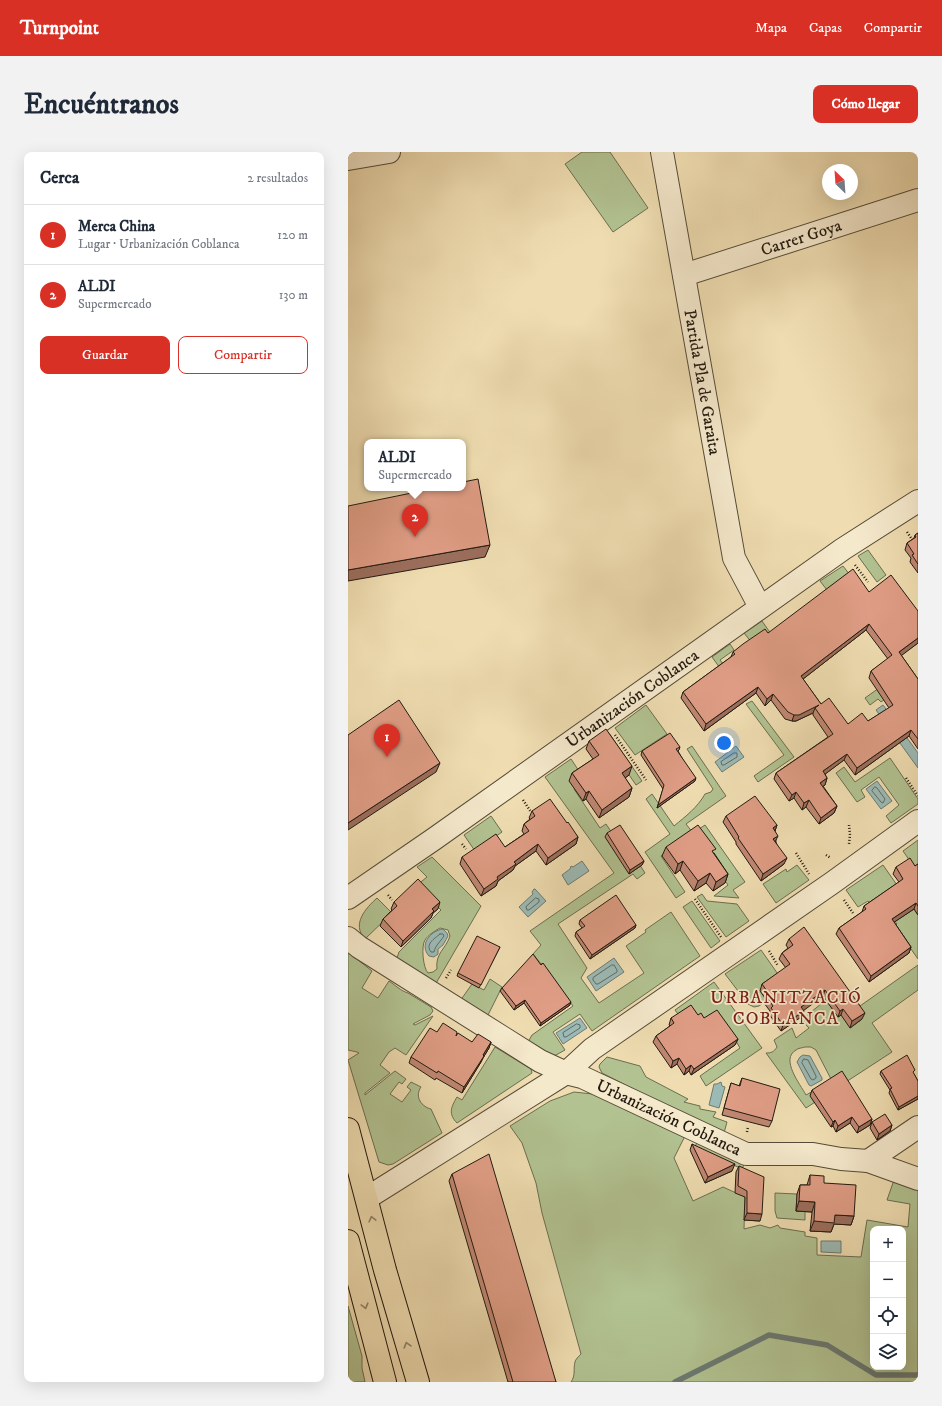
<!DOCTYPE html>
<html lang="es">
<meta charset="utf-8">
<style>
:root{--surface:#fff;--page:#f2f2f3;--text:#1f2937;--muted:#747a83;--line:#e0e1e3;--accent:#d93025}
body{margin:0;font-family:"IM FELL DW Pica",serif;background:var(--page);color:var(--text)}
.controls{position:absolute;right:12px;bottom:12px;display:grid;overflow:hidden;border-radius:8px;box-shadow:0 4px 16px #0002}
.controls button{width:36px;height:36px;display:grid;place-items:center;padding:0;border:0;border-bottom:1px solid var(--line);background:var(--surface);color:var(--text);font:20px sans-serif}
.compass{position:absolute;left:474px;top:12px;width:36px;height:36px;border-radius:50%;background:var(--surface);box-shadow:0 4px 16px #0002;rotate:335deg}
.you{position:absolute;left:376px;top:591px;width:14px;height:14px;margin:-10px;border:3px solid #fff;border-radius:50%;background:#1a73e8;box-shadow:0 0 0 6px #1a73e833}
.badge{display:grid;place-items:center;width:26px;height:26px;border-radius:50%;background:var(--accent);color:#fff;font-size:13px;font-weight:700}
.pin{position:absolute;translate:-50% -33px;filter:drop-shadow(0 1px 2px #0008)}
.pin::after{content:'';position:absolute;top:21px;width:14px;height:12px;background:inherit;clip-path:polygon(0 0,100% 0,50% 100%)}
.popup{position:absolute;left:16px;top:287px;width:102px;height:52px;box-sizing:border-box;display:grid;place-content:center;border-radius:8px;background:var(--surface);filter:drop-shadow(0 1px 3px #0005);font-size:13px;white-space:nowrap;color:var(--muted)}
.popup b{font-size:15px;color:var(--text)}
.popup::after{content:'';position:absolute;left:50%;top:100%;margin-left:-8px;border:8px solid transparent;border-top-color:var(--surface)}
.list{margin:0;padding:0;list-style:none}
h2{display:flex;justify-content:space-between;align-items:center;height:52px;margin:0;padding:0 16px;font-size:17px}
h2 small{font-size:13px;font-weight:400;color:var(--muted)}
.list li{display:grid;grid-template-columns:26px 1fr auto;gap:12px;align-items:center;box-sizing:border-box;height:60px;padding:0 16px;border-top:1px solid var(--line)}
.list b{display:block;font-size:15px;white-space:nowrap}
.list p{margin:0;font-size:13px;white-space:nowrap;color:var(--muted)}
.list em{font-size:13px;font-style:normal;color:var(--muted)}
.actions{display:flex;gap:8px;padding:12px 16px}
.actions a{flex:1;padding:9px 0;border:1px solid var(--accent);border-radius:8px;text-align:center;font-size:14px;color:var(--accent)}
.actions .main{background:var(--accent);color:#fff}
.icon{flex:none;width:22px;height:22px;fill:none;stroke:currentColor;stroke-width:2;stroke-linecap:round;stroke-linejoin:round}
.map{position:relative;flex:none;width:570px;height:1230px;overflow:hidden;border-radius:8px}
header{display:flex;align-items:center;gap:24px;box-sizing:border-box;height:56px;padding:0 20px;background:var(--accent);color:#fff}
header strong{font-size:19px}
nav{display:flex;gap:22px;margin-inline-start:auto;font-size:14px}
.intro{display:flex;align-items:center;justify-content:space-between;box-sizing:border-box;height:96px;padding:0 24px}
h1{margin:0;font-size:28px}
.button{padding:10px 18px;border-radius:8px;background:var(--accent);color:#fff;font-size:14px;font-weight:700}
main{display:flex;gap:24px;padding:0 24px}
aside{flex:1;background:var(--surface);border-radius:8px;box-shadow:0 4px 16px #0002}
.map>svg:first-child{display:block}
.green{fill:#b2c291;stroke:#6a6e50;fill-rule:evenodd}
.water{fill:#9cbab5;stroke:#6b7a73}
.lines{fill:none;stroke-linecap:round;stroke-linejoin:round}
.shore{stroke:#5f6a62;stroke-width:1}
.stream{stroke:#6b7a73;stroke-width:5.5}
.minor-casing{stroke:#554b38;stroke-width:24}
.major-casing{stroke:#221a10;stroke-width:24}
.path{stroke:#221a10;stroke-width:2.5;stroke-dasharray:1 2;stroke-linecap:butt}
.minor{stroke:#f5e9cc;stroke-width:22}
.major{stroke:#efddb1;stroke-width:22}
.wall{fill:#c08772;stroke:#221a10;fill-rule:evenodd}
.shaded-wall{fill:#9c6e5d;stroke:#221a10}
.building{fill:#df9d85;stroke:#221a10;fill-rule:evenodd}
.oneway{stroke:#938569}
.labels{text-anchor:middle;stroke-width:3.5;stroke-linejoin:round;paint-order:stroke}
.street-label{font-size:17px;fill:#221a10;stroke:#f5e9cc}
.neighbourhood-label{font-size:18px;letter-spacing:1px;fill:#7a1f14;stroke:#f5e9cc}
</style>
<header>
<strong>Turnpoint</strong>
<nav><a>Mapa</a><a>Capas</a><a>Compartir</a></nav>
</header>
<div class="intro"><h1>Encuéntranos</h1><a class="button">Cómo llegar</a></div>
<main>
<aside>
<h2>Cerca<small>2 resultados</small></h2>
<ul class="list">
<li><span class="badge">1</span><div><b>Merca China</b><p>Lugar · Urbanización Coblanca</p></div><em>120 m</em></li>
<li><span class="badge">2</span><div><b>ALDI</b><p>Supermercado</p></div><em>130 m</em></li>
</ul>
<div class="actions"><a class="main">Guardar</a><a>Compartir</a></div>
</aside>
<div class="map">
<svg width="570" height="1230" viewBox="0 0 570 1230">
<rect width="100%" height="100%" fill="#efddb1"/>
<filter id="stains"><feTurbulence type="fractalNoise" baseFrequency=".005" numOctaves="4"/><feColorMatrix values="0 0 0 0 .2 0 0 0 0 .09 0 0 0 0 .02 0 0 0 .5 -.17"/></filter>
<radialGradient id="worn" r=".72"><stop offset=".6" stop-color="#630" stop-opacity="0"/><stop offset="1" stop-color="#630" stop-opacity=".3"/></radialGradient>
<g class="green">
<polygon points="234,0 262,0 300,56 265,80 217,12"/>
<polygon points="520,398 538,423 529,430 510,404"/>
<polygon points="495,414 502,423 496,460 472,429"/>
<polygon points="414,469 442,509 404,491 396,481"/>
<polygon points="382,492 386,498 372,508 397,541 392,544 364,505"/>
<polygon points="559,516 551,537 533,550 530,547 522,553 517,546"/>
<polygon points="404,549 446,605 410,630 406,624 436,603 398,552"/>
<polygon points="298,553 319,582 287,603 267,576"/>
<polygon points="261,581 294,629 288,633 255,585"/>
<path d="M344 594 378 644 338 672 345 681 357 673 397 730 385 738 391 746 366 744 380 733 363 709 339 686 313 704 337 740 328 746 297 700 322 682 298 647 304 642 326 674C338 664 349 656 357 642L363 640 365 637 339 597Z"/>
<polygon points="542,606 570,647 570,652 543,671 538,664 551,653 531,625 513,638 517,645 509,650 488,621 496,615 507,630"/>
<polygon points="223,607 231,619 230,634 226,637 252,676 258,672 264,681 258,685 270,704 288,707 297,721 289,727 285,722 210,772 239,816 233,826 251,851 296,821 278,794 298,780 297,778 323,760 352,804 244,879 232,862 205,880 217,898 208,903 202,904 180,890 184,883 225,854 194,811 193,812 185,802 193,793 182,779 266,721 197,625"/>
<polygon points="143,664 154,680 127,699 116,683"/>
<polygon points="570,688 570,713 566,715 555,699"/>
<path d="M84 705 133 754 87 833 48 809 51 800 93 758 69 733 79 725 69 715ZM92 776 100 778 102 784C98 797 87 801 89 817L85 820 80 821C75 816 73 794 77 788 80 783 87 779 92 776Z"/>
<polygon points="449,713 461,728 428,751 415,732 438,717 439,720"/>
<polygon points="535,713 570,763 570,807 547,774 549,772 542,763 522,751 520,749 510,755 498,738"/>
<polygon points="354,742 359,749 389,752 401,769 378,785 349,745"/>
<path d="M29 746 44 761 17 787C3 772 18 756 29 746Z"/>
<polygon points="344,749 372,789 363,796 335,755"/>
<polygon points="413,798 432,825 419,848 411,854 406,855 400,852 377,822"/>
<path d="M0 800 24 819 14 836 30 846 41 829C47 833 53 839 60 841L83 855 85 859 82 863 65 872 67 873 85 864 58 903 47 896 41 900 32 913 42 921 17 941V943L47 919 58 927 54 932 51 930 42 942 54 950 63 938 59 935 63 930 73 935C66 945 74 955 83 957L94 981 45 1012 40 1013 31 1010 0 908 11 901 9 900 0 898Z"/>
<path d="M570 813V838L524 871 544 900 458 956 418 901C423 901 426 900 429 895L426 888 444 876 448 886 461 876 455 870 459 866 458 864 478 848 490 865 510 851 512 854ZM457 895H463L468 898 484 929 458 943C452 932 432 907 448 898 450 896 454 896 457 895Z"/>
<polygon points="142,827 154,835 139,865 112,849 124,832 136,838"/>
<polygon points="366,830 414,896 358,934 352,924 392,896 385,884 332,865 327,858"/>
<path d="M147 895 183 917 184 921 109 971C100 962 103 955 109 945L114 948Z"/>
<polygon points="259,905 292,914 298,925 340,947 336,950 352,954 352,957 368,960 365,965 379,970 376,981 354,972 254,921 251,915 252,912"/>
<path d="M226 940 254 943 339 980 326 1006 345 1049 375 1035 397 1045 396 1077 412 1073 422 1076 430 1073 432 1076 457 1080V1084L469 1086V1103L513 1105 519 1068 560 1075 562 1052 539 1048 546 1028 570 1038V1230H223C228 1223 225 1217 227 1210 227 1208 231 1204 233 1202L194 1061 188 1031 174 991 162 974 202 949ZM525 1077H555V1215H525Z"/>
<polygon points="351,985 398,1008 394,1017 347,995"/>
<polygon points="427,1041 449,1042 448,1059 457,1059 457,1068 429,1066 427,1059"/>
<polygon points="0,1154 14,1204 14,1216 17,1230 0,1230"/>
</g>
<g class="water">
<polygon points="535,553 570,601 570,616 528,558"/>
<polygon points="388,594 396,605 374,620 367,610"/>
<polygon points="529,629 544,649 533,657 518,637"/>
<polygon points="234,709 241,719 220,733 214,723 222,717 223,714 225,715"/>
<polygon points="186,737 187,737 198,749 180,765 171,755 185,742 184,740"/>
<path d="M95 777 99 781 100 784 95 793 90 797V802L86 805 81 804C71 793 82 779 95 777Z"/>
<polygon points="266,806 276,820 248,839 239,825"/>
<polygon points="232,866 239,876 215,892 208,881"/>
<polygon points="455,903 462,904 474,926 474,928 463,934 461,933 449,910 452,905"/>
<polygon points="373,930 374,934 377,935 371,956 361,953 366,932 369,932"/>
<polygon points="473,1089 493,1089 493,1101 473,1100"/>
</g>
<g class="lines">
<g class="shore">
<polygon points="386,601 389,601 389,605 376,613 374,613 373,610"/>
<polygon points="527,635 529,636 537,647 535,651 533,650 524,639"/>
<polygon points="188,746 191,747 191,750 181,758 179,758 178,755"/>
<path d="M92 782H95L96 784C92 790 87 794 86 800H83C77 792 86 787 92 782Z"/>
<polygon points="264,813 266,813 269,818 269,820 250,832 248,832 245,828 245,826"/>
<polygon points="229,872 232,873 232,876 218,885 216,885 215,881"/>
<polygon points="456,907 460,908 468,924 468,926 465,928 463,927 454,911"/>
</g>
<polyline class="stream" points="327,1230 421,1183 479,1193 528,1223 570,1223"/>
<defs>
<g id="minor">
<polyline points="314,0 386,406 412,455"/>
<polyline points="0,7 41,0"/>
<polyline points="336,123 570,48"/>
<polyline points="0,746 86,687 495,397 570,349"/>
<polyline points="0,786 11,795 192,909 218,921 234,925 398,1002 465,1002 493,1007 520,1009 570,1027"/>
<polyline points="520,1009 570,975"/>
<polyline points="19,1046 218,921 244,897 484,731 570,669"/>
</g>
<g id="major">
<polyline points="0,977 37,1118 70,1230"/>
<polyline points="0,1089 37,1230"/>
</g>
</defs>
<use href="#minor" class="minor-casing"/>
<use href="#major" class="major-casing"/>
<g class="path">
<polyline points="559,380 563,386"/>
<polyline points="507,413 520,430"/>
<polyline points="267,583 298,628"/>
<polyline points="558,626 570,644"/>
<polyline points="175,648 183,660"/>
<polyline points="501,673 502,683 501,692"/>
<polyline points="114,692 118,697"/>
<polyline points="448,701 461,722"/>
<polyline points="478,703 483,706"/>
<polyline points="40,743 44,748"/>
<polyline points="347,747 373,785"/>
<polyline points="496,748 505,761"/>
<polyline points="421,799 430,814"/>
<polyline points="98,826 103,818"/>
<polyline points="399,980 400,975"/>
</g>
<use href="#minor" class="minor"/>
<use href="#major" class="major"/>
</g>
<g class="wall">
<polygon points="570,381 570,421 562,410 563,406 557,398 559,391 566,386 567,383"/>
<path d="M521 440 570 459V491L553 503 570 527V597L561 584 507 623 496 608 477 622 479 626 477 633 475 634 489 654 486 661 471 672 458 655 454 658 446 646 441 649 426 627 428 621 480 585 465 563V561L448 569H444L437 567 423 548 417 554 408 541 356 579 333 546 335 540 383 505 385 500 420 481ZM518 478 540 507 523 519 521 526 541 556 520 569 500 572 473 552 455 527Z"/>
<polygon points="241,589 281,623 277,626 284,636 281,645 251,666 238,647 235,649 221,629 224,621 245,607 238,597"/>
<polygon points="332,595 331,598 330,599 347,629 309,656 315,637 293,603 294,599"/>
<polygon points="184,659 219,671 230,685 228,692 198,713 188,699 167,714 165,718 150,729 148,734 133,744 112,712 114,705 157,695 176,682 174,679 176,672 182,667 181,666"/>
<polygon points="378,664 429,673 427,679 428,690 436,712 413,729 388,692 388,690 375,670"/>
<polygon points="259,681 296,709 294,713 281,722 257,685"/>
<polygon points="318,695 366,701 380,722 377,731 365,739 358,731 346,739 332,718 327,722 314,704"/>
<polygon points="570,712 570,763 566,757 546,770 563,795 561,801 521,830 488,782 491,776 514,760 516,754 551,730 545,722 548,715 567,714"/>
<polygon points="46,750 90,757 85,761 83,766 53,795 32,774 35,767 44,758 43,757"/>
<polygon points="232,768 288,773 287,776 242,807 227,784 228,780 234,776 231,772"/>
<polygon points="441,787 514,867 502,876 493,863 490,865 475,844 455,858 453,865 433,879 421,862 422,859 416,851 417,846 412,839 414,832 438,816 431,807 434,801 440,796 438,793"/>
<polygon points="152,795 131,836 109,824 110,821"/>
<polygon points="154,836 222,853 192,874 176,851 166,858 152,839"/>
<polygon points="350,863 390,887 387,893 343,923 341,919 336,923 329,912 323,916 305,890 308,884 322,874 321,873 323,866"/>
<polygon points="89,880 108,884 124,890 143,890 141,896 135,906 133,910 114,941 88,926 87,928 61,911 63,905"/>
<polygon points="533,919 566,922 570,929 570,947 550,958 541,941 542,938 532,922"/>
<polygon points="394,926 424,969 421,975 374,963 383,931 391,934"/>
<polygon points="464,938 524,967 522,973 509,981 502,971 488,980 485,974 483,975 462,944"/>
<polygon points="524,970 544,973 542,979 529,988 522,976"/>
<polygon points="344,992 384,1019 357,1031 342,998"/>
<polygon points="391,1014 412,1069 396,1068 397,1045 387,1041 388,1020"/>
<polygon points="104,1022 208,1230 160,1230 101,1029"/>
<polygon points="462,1023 476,1031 506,1064 503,1073 486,1072 483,1080 462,1079 464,1060 448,1059 449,1042 452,1033 459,1033"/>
</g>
<g class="shaded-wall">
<polygon points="142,393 137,405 0,429 0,418"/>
<polygon points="521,472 518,478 450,531 453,524"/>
<polygon points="570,486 570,491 549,507 551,500"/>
<polygon points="410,535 408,541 356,579 358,572"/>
<polygon points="425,542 423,548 417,554 419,547"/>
<polygon points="471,553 467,556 465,561 448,569 444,569 446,563"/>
<polygon points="563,578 561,584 507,623 509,616"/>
<polygon points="499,602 496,608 472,626 475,619"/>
<polygon points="92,611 88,620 0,678 0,671"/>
<polygon points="284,614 281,623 271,630 274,621"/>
<polygon points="348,626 347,629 309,656 310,653"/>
<polygon points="479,626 477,633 470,638 472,631"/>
<polygon points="284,636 281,645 251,666 254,658"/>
<polygon points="241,639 238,647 235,649 238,641"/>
<polygon points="448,640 446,646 441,649 444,643"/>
<polygon points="461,648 458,655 454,658 456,651"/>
<polygon points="489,654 486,661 471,672 473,666"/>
<polygon points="429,673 427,679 425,676"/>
<polygon points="430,684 427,690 425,687"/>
<polygon points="230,685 228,692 198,713 200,706"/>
<polygon points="190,692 188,699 167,714 165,718 150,729 148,734 133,744 136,737 149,725 166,710"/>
<polygon points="439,706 436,712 413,729 415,722"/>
<polygon points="296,709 294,713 281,722 282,718"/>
<polygon points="335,709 332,718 327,722 330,712"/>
<polygon points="362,721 358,731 346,739 350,729"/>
<polygon points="380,722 377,731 365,739 368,730"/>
<polygon points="92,750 90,757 85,761 83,766 53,795 55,789 84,757"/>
<polygon points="568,751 566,757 542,773 544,767"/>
<polygon points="288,773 287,776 242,807 244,803"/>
<polygon points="563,795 561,801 521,830 523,824"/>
<polygon points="477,838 475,844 451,862 453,855"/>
<polygon points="177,848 176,851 166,858 168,854"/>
<polygon points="223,850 222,853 192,874 193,871"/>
<polygon points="495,857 493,863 490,865 492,859"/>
<polygon points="456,859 453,865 433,879 435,873"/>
<polygon points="517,861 514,867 502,876 504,869"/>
<polygon points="390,887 387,893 343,923 346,917"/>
<polygon points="143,890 141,896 135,906 133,910 114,941 116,935 135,903"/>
<polygon points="331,906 329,912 323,916 325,909"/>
<polygon points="343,913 341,919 336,923 338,917"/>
<polygon points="570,944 570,947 550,958 551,955"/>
<polygon points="504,965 502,971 488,980 490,974"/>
<polygon points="524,967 522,973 509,981 511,975"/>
<polygon points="487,968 485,974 483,975 485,970"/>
<polygon points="544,973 542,979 529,988 531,982"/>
<polygon points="387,1012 384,1019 357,1031 360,1025"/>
<polygon points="451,1049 467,1050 464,1060 448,1059"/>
<polygon points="399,1061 414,1062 412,1069 396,1068"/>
<polygon points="487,1063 506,1064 503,1073 486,1072 483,1080 462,1079 466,1069"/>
</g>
<g class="building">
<polygon points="130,327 142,393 0,418 0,354 88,336 115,336 115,330"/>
<polygon points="570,381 570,412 564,403 566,402 559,391 568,385 567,383"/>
<path d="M505 417 521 440 543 423 570 459V486L551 500 570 527V587L563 578 509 616 499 602 475 619 479 626 472 631 489 654 473 666 461 648 456 651 448 640 444 643 428 621 485 582 467 556 471 553 451 563H446L440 560 425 542 419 547 410 535 358 572 335 540 387 502 385 500 395 492 417 477 420 481ZM521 472 544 503 523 519 545 553 520 569 514 561 500 572 481 546 473 552 453 524Z"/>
<polygon points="51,548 92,611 0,671 0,583"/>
<polygon points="258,577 284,614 274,621 284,636 254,658 241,639 238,641 224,621 251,603 241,589"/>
<polygon points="322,581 332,595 328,597 348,626 310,653 316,633 294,599"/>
<polygon points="407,644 429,673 425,676 430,684 425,687 439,706 415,722 390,686 391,685 378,664"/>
<polygon points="202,647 219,671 220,670 230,685 200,706 190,692 166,710 168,712 149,725 150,727 136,737 114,705 148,682 157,695 181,679 176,672 187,664 184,659"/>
<polygon points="272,673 296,709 282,718 259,681"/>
<polygon points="350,673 368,697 364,699 380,722 368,730 362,721 350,729 335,709 330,712 318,695"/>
<polygon points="562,706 567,714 570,712 570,754 568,751 544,767 563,795 523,824 491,776 518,757 516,754 555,727 548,715"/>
<polygon points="70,727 92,750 84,757 86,759 55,789 35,767 49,754 46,750"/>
<polygon points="268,743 288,773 244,803 228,780 237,774 232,768"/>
<polygon points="456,775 517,861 504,869 495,857 492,859 477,838 453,855 456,859 435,873 423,856 425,854 418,844 421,842 414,832 442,812 434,801 445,793 441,787"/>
<polygon points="129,784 152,795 133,833 110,821"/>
<polygon points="185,802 193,813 195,811 223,850 193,871 177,848 168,854 154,836"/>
<polygon points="343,853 350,863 353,861 356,866 369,858 390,887 346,917 343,913 338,917 331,906 325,909 308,884 326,871 323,866"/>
<polygon points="95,871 109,880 108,884 110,881 124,890 130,882 143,890 135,903 136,904 116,935 90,919 89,921 63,905 82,876 89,880"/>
<polygon points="559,903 567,918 565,920 570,929 570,944 551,955 542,937 544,936 533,919"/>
<polygon points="494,919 524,967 511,975 504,965 490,974 487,968 485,970 464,938"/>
<polygon points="394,926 432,937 424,969 376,956 383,931 392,934"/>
<polygon points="537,962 544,973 531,982 524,970"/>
<polygon points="344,992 387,1012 360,1025"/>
<polygon points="141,1002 208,1230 165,1230 104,1022"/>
<polygon points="391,1014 416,1025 414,1062 399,1061 399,1039 390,1034"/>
<polygon points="462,1023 476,1024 476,1031 508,1033 506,1064 487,1063 486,1071 466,1069 467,1050 451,1049 452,1033 462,1033"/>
</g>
<defs><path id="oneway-chevron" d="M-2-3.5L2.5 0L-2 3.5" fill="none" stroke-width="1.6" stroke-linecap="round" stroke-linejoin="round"/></defs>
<g class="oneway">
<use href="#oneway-chevron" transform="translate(24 1067) rotate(-104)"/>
<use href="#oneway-chevron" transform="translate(17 1154) rotate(75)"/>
<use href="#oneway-chevron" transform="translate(59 1193) rotate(-106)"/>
</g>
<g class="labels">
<g class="street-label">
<text transform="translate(453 85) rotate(-18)" y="6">Carrer Goya</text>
<text transform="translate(355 230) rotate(80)" y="6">Partida Pla de Garaita</text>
<text transform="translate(284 546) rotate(-35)" y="6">Urbanización Coblanca</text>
<text transform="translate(321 965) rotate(25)" y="6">Urbanización Coblanca</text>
</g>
<g class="neighbourhood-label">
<text x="438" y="851">URBANITZACIÓ<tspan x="438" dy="21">COBLANCA</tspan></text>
</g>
</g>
<rect width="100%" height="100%" filter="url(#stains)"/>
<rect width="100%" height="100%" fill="url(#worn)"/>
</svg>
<div class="controls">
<button>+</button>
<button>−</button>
<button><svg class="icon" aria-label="locate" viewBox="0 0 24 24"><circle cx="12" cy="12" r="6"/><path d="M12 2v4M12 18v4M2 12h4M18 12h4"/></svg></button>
<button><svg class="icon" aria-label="layers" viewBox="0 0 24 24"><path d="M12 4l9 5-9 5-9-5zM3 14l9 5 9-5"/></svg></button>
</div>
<svg class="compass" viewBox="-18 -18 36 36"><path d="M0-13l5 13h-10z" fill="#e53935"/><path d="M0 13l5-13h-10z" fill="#747a83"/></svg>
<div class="you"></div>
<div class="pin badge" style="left:39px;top:605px">1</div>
<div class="pin badge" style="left:67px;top:385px">2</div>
<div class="popup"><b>ALDI</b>Supermercado</div>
</div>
</main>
